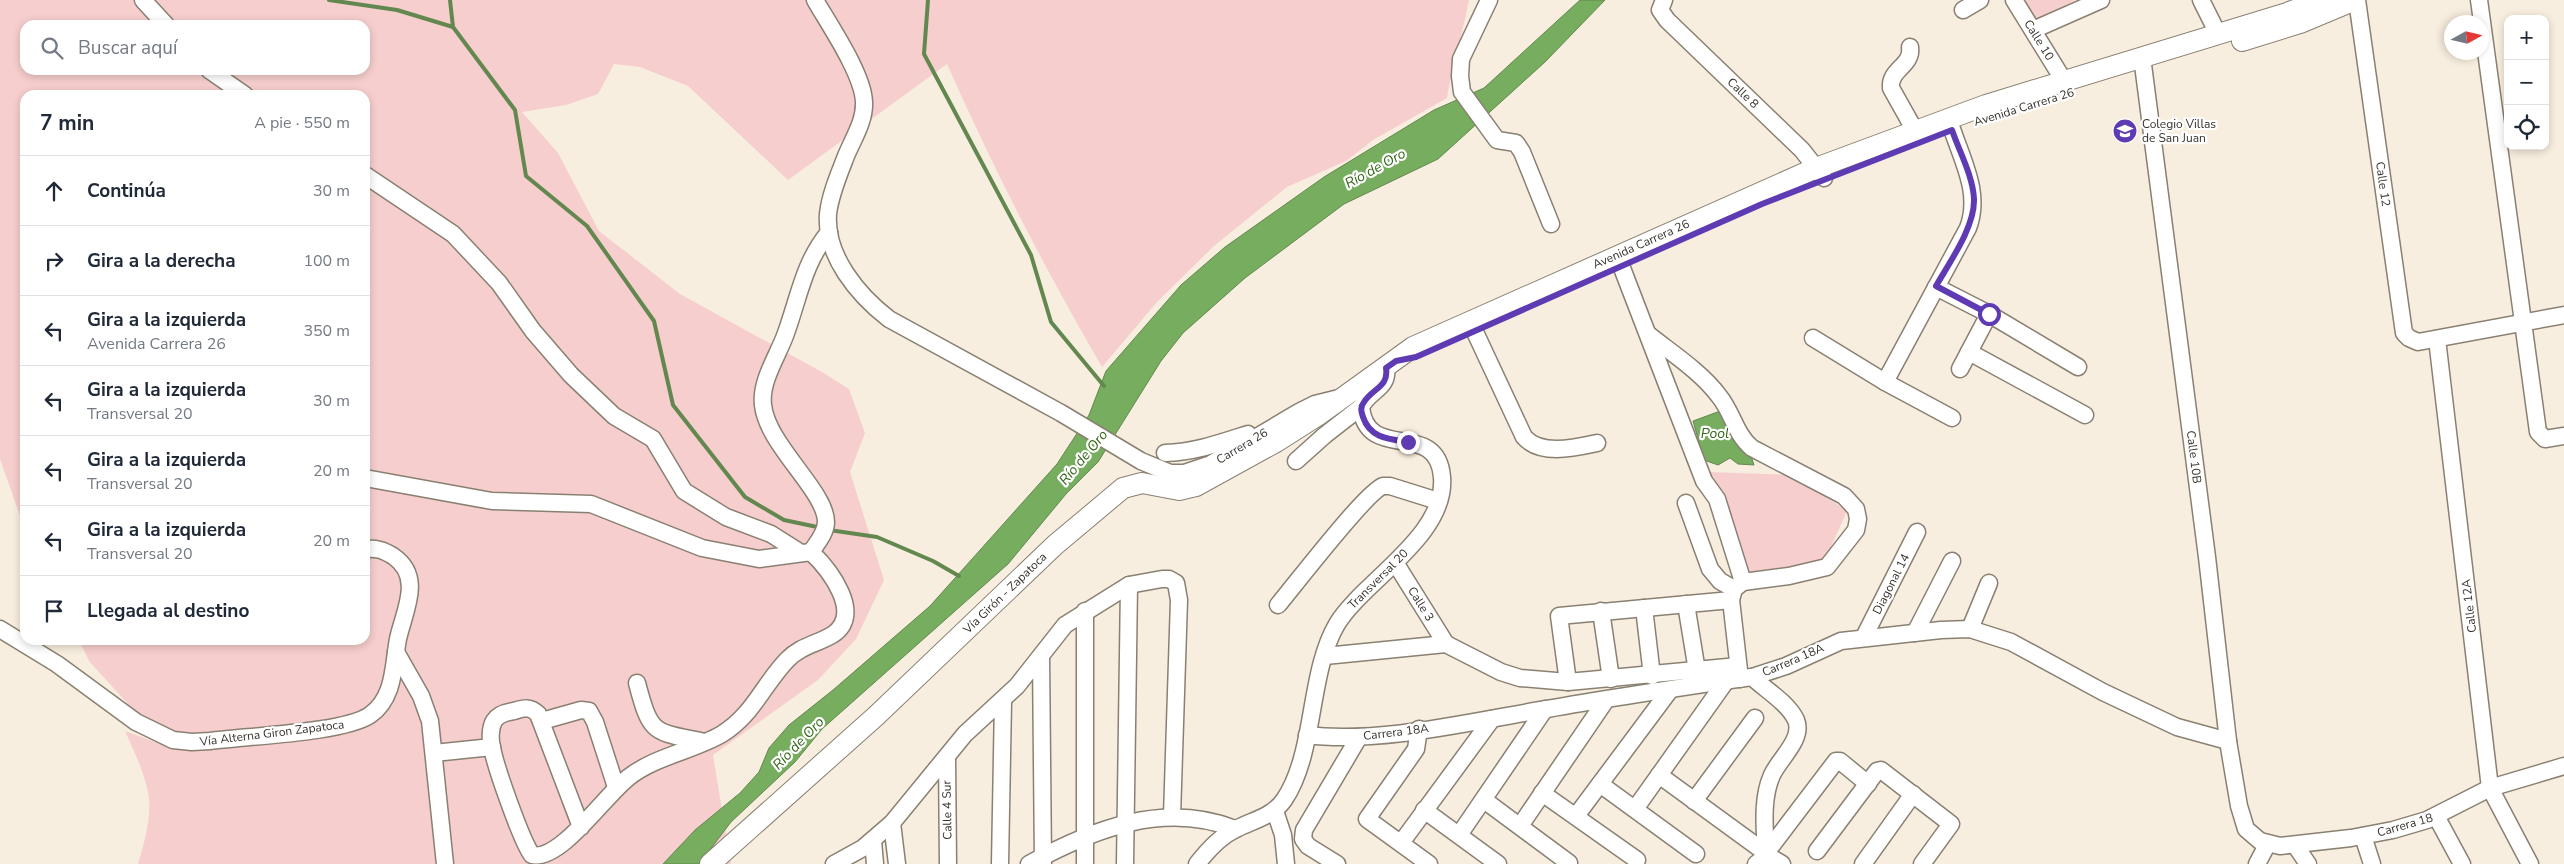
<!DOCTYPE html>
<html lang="es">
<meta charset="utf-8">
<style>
:root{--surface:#fff;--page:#f6f6f7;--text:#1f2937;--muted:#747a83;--line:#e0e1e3}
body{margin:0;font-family:"Nunito Sans",sans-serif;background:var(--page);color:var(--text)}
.controls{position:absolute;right:15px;top:15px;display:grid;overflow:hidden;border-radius:10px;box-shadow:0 2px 8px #0003}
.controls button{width:45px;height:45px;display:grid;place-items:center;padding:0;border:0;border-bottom:1px solid var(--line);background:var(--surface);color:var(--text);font:25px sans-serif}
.compass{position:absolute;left:2444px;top:15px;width:45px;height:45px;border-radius:50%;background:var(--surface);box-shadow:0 2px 8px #0003;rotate:82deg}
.stop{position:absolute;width:15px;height:15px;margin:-11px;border:4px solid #5e3bb3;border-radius:50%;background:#fff}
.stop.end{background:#5e3bb3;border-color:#fff;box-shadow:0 1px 5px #0008}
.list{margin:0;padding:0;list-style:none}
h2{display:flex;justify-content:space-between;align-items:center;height:65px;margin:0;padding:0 20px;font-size:21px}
h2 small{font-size:16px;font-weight:400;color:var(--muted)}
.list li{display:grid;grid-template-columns:32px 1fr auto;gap:15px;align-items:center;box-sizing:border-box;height:70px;padding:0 20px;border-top:1px solid var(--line)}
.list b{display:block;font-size:19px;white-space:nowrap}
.list p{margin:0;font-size:16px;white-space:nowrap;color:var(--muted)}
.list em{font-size:16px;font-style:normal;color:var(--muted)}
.icon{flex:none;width:28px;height:28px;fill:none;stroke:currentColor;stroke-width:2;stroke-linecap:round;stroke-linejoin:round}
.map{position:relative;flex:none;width:2564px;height:864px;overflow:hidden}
.search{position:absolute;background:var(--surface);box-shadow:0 2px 8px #0003;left:20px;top:20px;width:350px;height:55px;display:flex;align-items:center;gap:12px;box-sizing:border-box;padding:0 18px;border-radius:15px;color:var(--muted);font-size:19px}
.panel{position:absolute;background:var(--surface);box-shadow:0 2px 8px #0003;left:20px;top:90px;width:350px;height:555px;border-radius:15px}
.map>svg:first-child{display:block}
.green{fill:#f6cecd;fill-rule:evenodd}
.water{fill:#76ad5e;stroke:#63884f}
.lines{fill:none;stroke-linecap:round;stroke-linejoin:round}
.stream{stroke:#63884f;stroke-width:4}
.minor-casing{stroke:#898072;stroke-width:19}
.major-casing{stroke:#898072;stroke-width:22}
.minor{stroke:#fff;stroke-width:16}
.major{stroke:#fff;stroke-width:20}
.route{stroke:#5e3bb3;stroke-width:6}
.labels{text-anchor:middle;stroke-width:4.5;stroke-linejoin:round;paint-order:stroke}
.street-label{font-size:12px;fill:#36322c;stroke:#fff}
.poi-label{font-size:12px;fill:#36322c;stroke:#fff;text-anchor:start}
.water-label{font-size:14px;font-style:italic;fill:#336616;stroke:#fff}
</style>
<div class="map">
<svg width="2564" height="864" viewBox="0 0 2564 864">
<rect width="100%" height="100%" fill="#f8eedf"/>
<g class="green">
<path d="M0 0H1469C1463 33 1452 65 1447 98L1373 140 1346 161 1287 187 1214 246 1157 302 1102 367C1045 269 993 168 947 64L788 180 688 86 640 67 614 64 598 94 566 105 522 112 558 153 599 231 680 294 822 372 849 389 865 433 850 472 884 580 856 639 818 680 713 755 731 864H138C144 844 151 819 149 798 146 775 134 752 125 731L166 746 89 661 79 640H365V95H25V530L0 459ZM25 25H365V70H25Z"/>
<polygon points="2023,0 2075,0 2036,22"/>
<polygon points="1710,472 1793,475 1847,511 1825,560 1750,573"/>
</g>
<g class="water">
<polygon points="1580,0 1605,0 1545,62 1438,159 1344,204 1245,278 1183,333 1161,361 1098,462 1066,494 1008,564 822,729 795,762 731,822 699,864 663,864 695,830 740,793 759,772 769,748 789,725 833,690 930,606 1057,464 1089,415 1106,371 1181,285 1225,247 1324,177 1434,110 1484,88"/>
<polygon points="1723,410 1732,423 1735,442 1751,456 1754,465 1738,464 1730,458 1718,465 1704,460 1693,421"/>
</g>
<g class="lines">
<g class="stream">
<polyline points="329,0 397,10 453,27 515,110 526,176 587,226 654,321 673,405 745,497 784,520 822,528"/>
<polyline points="450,0 453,27"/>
<polyline points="928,0 924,54 1031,255 1051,322 1104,386"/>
<polyline points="829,530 877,537 933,561 959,576"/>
</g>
<defs>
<g id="minor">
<polyline points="143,0 166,25"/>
<path d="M815 0C830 26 863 74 864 102 865 121 853 139 846 156 839 174 830 195 828 214 825 256 858 295 889 319L1061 413 1141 461 1170 473H1184L1211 464 1299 412 1315 404 1339 398"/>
<polyline points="1489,0 1461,59 1460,76 1462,92 1497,140 1516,143 1522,152 1551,224"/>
<polyline points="1664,0 1660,10 1667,20 1802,150 1824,178"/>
<polyline points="2014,0 2064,81"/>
<polyline points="2201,0 2218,34"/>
<polyline points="2357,0 2404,333 2409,338 2418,342 2564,315"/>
<polyline points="2479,0 2538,432 2545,439 2564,436"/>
<polyline points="1963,10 1980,0"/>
<polyline points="2033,30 2101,0"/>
<path d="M1910 47C1913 66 1889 69 1891 88L1914 129"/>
<polyline points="2142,57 2207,557 2228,741 2239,806 2246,829 2260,841 2280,846 2351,838 2393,830 2427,820 2490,788 2564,766"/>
<polyline points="209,70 245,95"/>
<polyline points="365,175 453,234 499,283 533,331 571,375 614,416 653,439 684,491 726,517 771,534 801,553"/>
<polyline points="1622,268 1704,481 1717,499 1743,582"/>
<polyline points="1936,287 1989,314 2078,367"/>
<path d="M1475 332 1524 437C1541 456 1574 448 1597 443"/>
<path d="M1649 335C1673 354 1701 372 1719 396 1733 413 1735 434 1752 448L1844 496 1856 509 1858 519 1856 530 1827 567 1789 576 1743 582 1734 589 1731 600 1740 679"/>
<polyline points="1813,338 1885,382 1952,418"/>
<polyline points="2437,339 2490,788 2530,864"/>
<polyline points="1969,352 2085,415"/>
<polyline points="1960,369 1989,314"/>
<path d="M1885 382 1968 228C1981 194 1963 162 1952 129"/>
<path d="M1165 453C1195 452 1220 443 1248 434"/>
<polyline points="1296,461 1325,435 1361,407"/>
<path d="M365 478 492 501 591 504 702 548 759 559 811 552C829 569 865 615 832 635 817 644 800 646 787 660 763 685 753 715 722 734 693 751 656 756 629 777 606 794 560 862 532 855 522 842 495 766 492 747 490 740 490 728 494 721 498 714 507 712 514 711 524 708 530 706 538 714L581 827"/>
<polyline points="1686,503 1710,569 1720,581 1734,589"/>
<path d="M811 552C817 543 826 533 826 522 826 491 767 445 763 405 760 381 778 356 786 333 799 297 804 262 829 232"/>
<polyline points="1396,564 1446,644"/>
<polyline points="1686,604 1697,671"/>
<path d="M1278 605C1294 586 1366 492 1383 486 1384 486 1389 486 1390 486L1438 501"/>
<polyline points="1644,608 1652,676"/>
<polyline points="1601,611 1611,679"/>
<path d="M0 629 57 664 136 722 173 740 192 742 210 741C246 736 344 733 370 715 395 698 393 665 398 639 404 611 424 577 393 556 383 550 377 548 365 549"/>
<polyline points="1970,629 1989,583"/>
<polyline points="1915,633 1952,561"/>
<polyline points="1864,637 1917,532"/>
<polyline points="396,652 421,696 430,721 445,864"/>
<polyline points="1041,656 1043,864"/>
<polyline points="1325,656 1446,644 1501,672 1520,678 1568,682 1738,666"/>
<path d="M1752 677C1766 690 1788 703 1796 720 1804 739 1779 759 1772 775 1761 799 1765 830 1766 856"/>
<polyline points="1568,682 1559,616 1731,600"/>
<path d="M637 683C651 736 653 731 704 742"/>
<polyline points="542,721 581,710 589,711 595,722 616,787"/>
<polyline points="1419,729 1416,749 1367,819 1429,864"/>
<path d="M1307 735C1381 744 1473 721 1547 709 1615 697 1684 687 1752 677L1786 666 1841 641 1941 630 1970 629 2011 642 2103 692 2177 727 2228 741"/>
<polyline points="434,753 492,747"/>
<polyline points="947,757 948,864"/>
<polyline points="1659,775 1766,853 1836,761 1840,761 1868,784"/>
<polyline points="1600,784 1696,854"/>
<polyline points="1542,793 1637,860"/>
<polyline points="1484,800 1569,863"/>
<polyline points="1694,801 1755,718"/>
<polyline points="1635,809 1726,681"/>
<polyline points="1424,810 1498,864"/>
<polyline points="1275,811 1283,835 1286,864"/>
<polyline points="1576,816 1670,690"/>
<polyline points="2436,816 2462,864"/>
<polyline points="892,823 897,864"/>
<polyline points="1520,826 1606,700"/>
<polyline points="1459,835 1545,709"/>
<polyline points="2363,836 2372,864"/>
<polyline points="873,841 875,864"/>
<polyline points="1401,843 1492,719"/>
<polyline points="2295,845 2308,864"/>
<polyline points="1817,851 1877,771 1881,770 1951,824 1922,864"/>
<polyline points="834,864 863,848 892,823 965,734 1017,686 1065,625 1129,585 1162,579 1169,579 1176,583 1179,600 1172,816"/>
<polyline points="1000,864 1003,701"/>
<path d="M1029 864C1093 829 1164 801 1235 829"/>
<polyline points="1085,864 1085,611"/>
<polyline points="1125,864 1129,585"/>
<path d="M1197 864C1207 851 1221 836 1236 829 1253 820 1272 817 1284 800 1316 753 1308 673 1337 624 1363 581 1447 536 1442 477 1437 418 1367 464 1361 407 1369 390 1389 389 1386 368"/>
<polyline points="1337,864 1308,846 1303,839 1304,830 1359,737"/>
<polyline points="1756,864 1760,861 1772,858 1782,864"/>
<polyline points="1863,864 1913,794"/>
<polyline points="2257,864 2267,845"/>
</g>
<g id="major">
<polyline points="2242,41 2300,23 2355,0"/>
<polyline points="710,864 876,716 1055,545 1123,488 1142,483 1179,490 1196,486 1276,442 1320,414 1413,347 1816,168 1986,105 2287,13 2320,0"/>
</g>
</defs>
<use href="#minor" class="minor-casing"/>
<use href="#major" class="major-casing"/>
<use href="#minor" class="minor"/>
<use href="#major" class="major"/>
</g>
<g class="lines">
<path class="route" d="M1408 442C1388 439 1370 438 1363 417 1361 411 1360 407 1364 402 1373 388 1389 387 1386 368L1396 361 1416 357 1762 204 1952 130C1959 151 1973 176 1974 199 1975 227 1949 263 1936 286L1989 314"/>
</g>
<defs>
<symbol id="school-disc" viewBox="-11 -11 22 22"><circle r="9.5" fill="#5e3bb3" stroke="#fff"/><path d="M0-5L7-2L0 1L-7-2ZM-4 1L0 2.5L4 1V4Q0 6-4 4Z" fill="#fff"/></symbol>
</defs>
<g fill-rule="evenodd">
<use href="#school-disc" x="2111" y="117" width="28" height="28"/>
</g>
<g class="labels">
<g class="street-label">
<text transform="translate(2039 40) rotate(58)" y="4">Calle 10</text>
<text transform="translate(1743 93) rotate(44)" y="4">Calle 8</text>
<text transform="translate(2024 107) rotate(-17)" y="4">Avenida Carrera 26</text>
<text transform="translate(2383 184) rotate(82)" y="4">Calle 12</text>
<text transform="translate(1641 244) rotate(-24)" y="4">Avenida Carrera 26</text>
<text transform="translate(1242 446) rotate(-31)" y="4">Carrera 26</text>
<text transform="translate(2194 457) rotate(83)" y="4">Calle 10B</text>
<text transform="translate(1378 579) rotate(-45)" y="4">Transversal 20</text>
<text transform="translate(1891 584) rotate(-63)" y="4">Diagonal 14</text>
<text transform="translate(1005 593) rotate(-44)" y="4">Vía Girón - Zapatoca</text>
<text transform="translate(1421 604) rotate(58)" y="4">Calle 3</text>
<text transform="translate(2469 606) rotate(-97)" y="4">Calle 12A</text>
<text transform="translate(1793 660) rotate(-23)" y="4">Carrera 18A</text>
<text transform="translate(1396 732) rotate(-7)" y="4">Carrera 18A</text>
<text transform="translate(272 733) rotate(-7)" y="4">Vía Alterna Giron Zapatoca</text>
<text transform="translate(947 810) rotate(-91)" y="4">Calle 4 Sur</text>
<text transform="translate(2405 825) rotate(-16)" y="4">Carrera 18</text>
</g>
<g class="poi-label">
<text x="2142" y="128">Colegio Villas<tspan x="2142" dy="14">de San Juan</tspan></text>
</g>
<g class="water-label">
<text transform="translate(1375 168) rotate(-29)" y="5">Río de Oro</text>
<text x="1715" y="438">Pool</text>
<text transform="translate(1083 457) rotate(-50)" y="5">Río de Oro</text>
<text transform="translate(798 743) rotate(-46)" y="5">Río de Oro</text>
</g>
</g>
</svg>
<div class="controls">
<button>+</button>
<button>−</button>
<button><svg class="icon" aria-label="locate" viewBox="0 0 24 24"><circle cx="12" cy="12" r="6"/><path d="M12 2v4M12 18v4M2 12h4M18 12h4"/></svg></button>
</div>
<svg class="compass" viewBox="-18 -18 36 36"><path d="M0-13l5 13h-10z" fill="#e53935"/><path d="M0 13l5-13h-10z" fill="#747a83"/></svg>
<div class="stop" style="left:1989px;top:314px"></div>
<div class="stop end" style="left:1408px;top:442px"></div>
<div class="search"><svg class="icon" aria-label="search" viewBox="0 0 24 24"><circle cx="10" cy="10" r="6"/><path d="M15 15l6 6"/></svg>Buscar aquí</div>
<section class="panel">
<h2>7 min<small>A pie · 550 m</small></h2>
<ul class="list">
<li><svg class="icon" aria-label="ahead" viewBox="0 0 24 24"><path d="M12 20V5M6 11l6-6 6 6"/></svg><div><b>Continúa</b></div><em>30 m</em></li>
<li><svg class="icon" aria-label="right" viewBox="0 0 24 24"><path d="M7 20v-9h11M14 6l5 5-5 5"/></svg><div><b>Gira a la derecha</b></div><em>100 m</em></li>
<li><svg class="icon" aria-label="left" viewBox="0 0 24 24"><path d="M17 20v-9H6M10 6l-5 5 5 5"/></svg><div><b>Gira a la izquierda</b><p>Avenida Carrera 26</p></div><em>350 m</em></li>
<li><svg class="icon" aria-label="left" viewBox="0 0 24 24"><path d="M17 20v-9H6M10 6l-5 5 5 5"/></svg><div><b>Gira a la izquierda</b><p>Transversal 20</p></div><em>30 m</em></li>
<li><svg class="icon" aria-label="left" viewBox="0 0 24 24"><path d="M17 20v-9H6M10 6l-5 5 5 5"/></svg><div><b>Gira a la izquierda</b><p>Transversal 20</p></div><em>20 m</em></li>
<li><svg class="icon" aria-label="left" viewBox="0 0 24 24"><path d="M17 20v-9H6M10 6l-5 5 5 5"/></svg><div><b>Gira a la izquierda</b><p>Transversal 20</p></div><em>20 m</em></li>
<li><svg class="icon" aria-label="arrive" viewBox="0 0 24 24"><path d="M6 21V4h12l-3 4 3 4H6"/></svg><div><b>Llegada al destino</b></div></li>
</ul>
</section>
</div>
